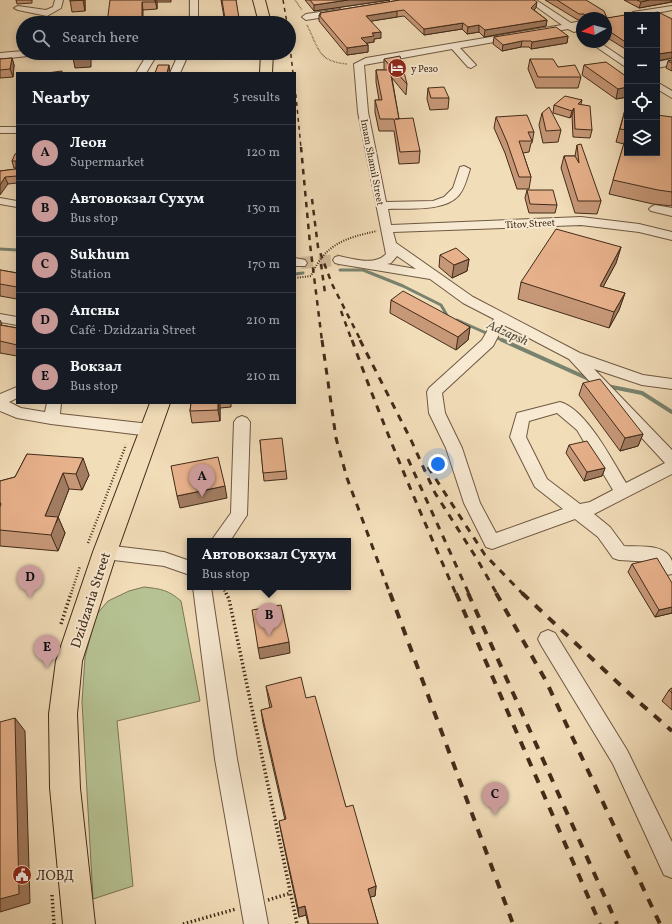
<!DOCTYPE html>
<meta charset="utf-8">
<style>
:root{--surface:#171b24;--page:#242831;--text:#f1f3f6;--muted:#9ea1a6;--line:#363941;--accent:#c59692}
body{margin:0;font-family:Vollkorn,serif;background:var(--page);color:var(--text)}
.controls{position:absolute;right:12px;top:12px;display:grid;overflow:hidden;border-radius:0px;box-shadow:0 2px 10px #0003}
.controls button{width:36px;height:36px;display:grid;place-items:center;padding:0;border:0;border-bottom:1px solid var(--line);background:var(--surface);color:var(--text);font:20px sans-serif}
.compass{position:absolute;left:576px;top:12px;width:36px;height:36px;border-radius:50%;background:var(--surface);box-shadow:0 2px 10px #0003;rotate:263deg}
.you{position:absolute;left:438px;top:464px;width:14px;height:14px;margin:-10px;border:3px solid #fff;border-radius:50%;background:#1a73e8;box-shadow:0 0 0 6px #1a73e833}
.badge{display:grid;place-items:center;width:26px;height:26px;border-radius:50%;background:var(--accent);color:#111;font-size:13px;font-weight:700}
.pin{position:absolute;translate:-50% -33px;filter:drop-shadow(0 1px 2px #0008)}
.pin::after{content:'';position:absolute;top:21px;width:14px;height:12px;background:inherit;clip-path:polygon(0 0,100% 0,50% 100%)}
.popup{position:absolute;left:187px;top:538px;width:164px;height:52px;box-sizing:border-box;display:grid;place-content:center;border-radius:0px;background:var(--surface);filter:drop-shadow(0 1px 3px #0005);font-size:13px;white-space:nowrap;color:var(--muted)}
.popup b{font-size:15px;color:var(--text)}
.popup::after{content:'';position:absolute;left:50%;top:100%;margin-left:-8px;border:8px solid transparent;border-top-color:var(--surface)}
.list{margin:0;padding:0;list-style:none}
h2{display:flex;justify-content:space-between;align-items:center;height:52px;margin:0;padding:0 16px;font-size:17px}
h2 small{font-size:13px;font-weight:400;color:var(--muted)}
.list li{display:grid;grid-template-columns:26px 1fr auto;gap:12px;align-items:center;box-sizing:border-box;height:56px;padding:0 16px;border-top:1px solid var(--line)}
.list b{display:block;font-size:15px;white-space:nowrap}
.list p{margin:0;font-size:13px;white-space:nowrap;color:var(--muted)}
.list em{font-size:13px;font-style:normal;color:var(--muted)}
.icon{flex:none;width:22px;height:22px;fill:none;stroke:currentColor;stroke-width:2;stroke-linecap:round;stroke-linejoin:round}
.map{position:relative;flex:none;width:672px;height:924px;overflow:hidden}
.search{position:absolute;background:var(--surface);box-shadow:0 2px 10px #0003;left:16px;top:16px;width:280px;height:44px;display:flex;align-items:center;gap:10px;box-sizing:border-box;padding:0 14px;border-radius:22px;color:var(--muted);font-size:15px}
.panel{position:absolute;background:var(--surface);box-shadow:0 2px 10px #0003;left:16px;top:72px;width:280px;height:332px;border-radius:0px}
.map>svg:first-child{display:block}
.green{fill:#b6c293;stroke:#7c7656}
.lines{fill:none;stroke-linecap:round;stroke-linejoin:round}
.stream-far2{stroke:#78836f;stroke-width:2.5}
.stream-far1{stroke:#78836f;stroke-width:3}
.stream{stroke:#78836f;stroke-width:4}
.minor-tunnel{stroke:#cfb999;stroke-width:12;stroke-dasharray:12 6;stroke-linecap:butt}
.minor-casing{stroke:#6e5841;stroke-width:2}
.highway-casing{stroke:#422b19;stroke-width:2}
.path-far3{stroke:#422b19;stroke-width:1.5;stroke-dasharray:0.5 1;stroke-linecap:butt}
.path-far2{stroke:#422b19;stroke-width:2;stroke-dasharray:1 1.5;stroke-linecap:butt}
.path-far1{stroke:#422b19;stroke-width:2.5;stroke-dasharray:1 2;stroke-linecap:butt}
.path{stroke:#422b19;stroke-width:3.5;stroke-dasharray:1.5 2.5;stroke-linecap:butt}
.minor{fill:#f7e9d2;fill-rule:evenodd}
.highway{fill:#f2ddb9;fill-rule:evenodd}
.rail-far3{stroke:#422b19;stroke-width:1.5;stroke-dasharray:4 4;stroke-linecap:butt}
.rail-far2{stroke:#422b19;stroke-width:2.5;stroke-dasharray:5.5 5.5;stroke-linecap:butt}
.rail-far1{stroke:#422b19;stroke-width:3;stroke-dasharray:7 7;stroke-linecap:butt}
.rail{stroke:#422b19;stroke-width:4;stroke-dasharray:9 9;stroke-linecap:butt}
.wall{fill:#c79878;stroke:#422b19}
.shaded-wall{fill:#a27c61;stroke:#422b19}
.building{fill:#e7b18b;stroke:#422b19}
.labels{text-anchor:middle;stroke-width:4;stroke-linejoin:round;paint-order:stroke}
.far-poi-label{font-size:10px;fill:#422b19;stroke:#f7e9d2;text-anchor:start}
.far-street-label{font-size:10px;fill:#422b19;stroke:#f7e9d2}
.water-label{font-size:13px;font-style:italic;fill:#58503d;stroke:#f7e9d2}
.near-street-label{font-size:14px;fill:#422b19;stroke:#f7e9d2}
.near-poi-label{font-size:14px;fill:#422b19;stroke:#f7e9d2;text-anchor:start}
</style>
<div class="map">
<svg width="672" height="924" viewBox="0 0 672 924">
<rect width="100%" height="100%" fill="#f2ddb9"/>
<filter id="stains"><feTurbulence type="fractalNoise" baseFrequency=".005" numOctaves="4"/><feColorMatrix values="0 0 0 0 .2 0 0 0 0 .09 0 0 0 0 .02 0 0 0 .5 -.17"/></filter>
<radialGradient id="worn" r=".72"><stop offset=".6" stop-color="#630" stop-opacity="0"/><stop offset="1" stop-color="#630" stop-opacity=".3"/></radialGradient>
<path class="green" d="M144 587C162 589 168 590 181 601L200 701 117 721 133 886 93 899 82 702 85 657 96 615 108 601 129 591Z"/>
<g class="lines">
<polyline class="stream-far2" points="190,0 190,23"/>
<g class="stream-far1">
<polyline points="0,249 17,250"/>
<polyline points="340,270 363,270 403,286 441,305 448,317"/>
<polyline points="295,274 303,273"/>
<polyline points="457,320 504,341"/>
</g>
<g class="stream">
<polyline points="502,340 591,380"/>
<polyline points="607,386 642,393 672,412"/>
</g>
<polyline class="minor-tunnel" points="301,263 339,260"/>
<defs>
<g id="minor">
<polygon points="55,0 63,0 61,8 47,16 18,10 14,8 18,6 46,10 53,7"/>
<rect x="190" y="0" width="8" height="23"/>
<path d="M527 0H536L571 23 582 21V27H577V31L574 32 568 29 460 48 476 65 471 68 468 67 452 49 364 65 368 112 386 202 433 201 444 197 453 188 460 167 464 166 470 169C467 178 465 188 459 195 445 212 408 208 388 209L391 225 581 217 639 224 672 232V240L639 232 581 225 393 232 396 243 473 297 580 353 643 375 672 379V389L642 385 594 369 672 450V474L594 514 610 527 624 546C639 547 666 543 672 561 672 564 672 570 672 574 662 577 658 570 652 562L619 560 613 558 598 537 575 519 492 549 486 547 464 503 446 448 429 413 427 392 429 388 482 340 494 319 463 303 430 279 339 264 335 263 333 260 335 257 339 256C353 259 375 266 386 254L358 112 354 64 366 58 562 25ZM397 256 416 269 387 264 391 263ZM504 325 569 359 665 463 626 483C612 460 586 409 560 402L517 413 510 437 535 487 563 509 496 533 480 503 462 448 445 413 442 393 493 346ZM557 413 577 430 613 490 590 502 580 504 547 479 526 437 529 421Z"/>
<polygon points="672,6 672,10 647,15 629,15 633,12"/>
<polygon points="340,9 344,12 343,14 306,20 302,17 306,14"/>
<polygon points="589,42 599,42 627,61 627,68"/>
<polygon points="23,51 23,53 33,53 28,56 0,59 0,53"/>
<polygon points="148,53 158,53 146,73 136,73"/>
<polygon points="179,53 189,53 180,73 170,73"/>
<polygon points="672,59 672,65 657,68 657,62"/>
<polygon points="657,82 672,91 672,98 657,89"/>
<rect x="0" y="127" width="17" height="6"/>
<polygon points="0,198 17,201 17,207 0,204"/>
<polygon points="655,205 672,208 672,216 651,211 649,209 651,207"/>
<polygon points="295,258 305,260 307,263 305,266 295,266"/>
<polygon points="0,314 17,317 17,325 0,322"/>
<polygon points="17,387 17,398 9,402 21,408 45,412 47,403 61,403 60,414 150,424 155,426 158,430 155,434 150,436 51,424 17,418 0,411 0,394"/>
<polygon points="242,416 247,418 250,422 247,515 230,541 211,541 231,513 234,422 237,418"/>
<polygon points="105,545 164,552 190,561 190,575 164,566 105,559 99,557 96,552 99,547"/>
<polygon points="193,587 211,587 237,759 268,924 244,924 215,759"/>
<polygon points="548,630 555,633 627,750 672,842 672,878 664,875 613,764 541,645 538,639 541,633"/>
</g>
<g id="highway">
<polygon points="253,0 265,0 271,23 259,23"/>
<polygon points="261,53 273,53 272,73 260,73"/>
<polygon points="150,403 170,403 117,552 82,661 77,714 80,788 95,924 63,924 50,788 49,714 56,661 93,552"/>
</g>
</defs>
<use href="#minor" class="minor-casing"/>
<use href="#highway" class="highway-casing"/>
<g class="path-far3">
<polyline points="295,0 302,10"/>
<path d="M307 25C319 49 318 62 348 64"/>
</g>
<path class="path-far2" d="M295 278 311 276C325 244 345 238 377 231"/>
<g class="path-far1">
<polyline points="88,543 126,445"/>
<polyline points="220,587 223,588 226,594"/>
<polyline points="71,594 80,566"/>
</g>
<g class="path">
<polyline points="226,593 229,599 297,924"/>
<polyline points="61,624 71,593"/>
<polyline points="52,895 54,924"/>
<polyline points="268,900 291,893"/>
<polyline points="183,924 236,909"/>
</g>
<use href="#minor" class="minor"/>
<use href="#highway" class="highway"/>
<g class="rail-far3">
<polyline points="283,0 287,23"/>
<polyline points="289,38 293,73"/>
<polyline points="295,86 301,148"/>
</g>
<g class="rail-far2">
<polyline points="301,147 310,244 322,341"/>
<polyline points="312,199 318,247 332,284 361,341"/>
<polyline points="321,264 325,293"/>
<polyline points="341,311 352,341"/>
</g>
<g class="rail-far1">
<polyline points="322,340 336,438 347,478 390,594"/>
<path d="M352 340C383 426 419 510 456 594"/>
<polyline points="360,340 411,440 435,493 477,559 497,594"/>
<polyline points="408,459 469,594"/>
<polyline points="428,467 485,555 523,594"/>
</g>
<g class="rail">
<polyline points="390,593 513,924"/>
<polyline points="456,593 600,924"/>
<polyline points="468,593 617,924"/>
<polyline points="496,593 546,681 660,924"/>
<polyline points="522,593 632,696 672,731"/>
</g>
</g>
<g class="wall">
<polygon points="16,0 32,0 32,3 17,4"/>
<polygon points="70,0 85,0 85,11 72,12"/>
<polygon points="110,0 171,0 171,2 157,2 157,9 143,10"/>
<polygon points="221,0 236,0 239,23 225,23"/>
<polygon points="305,0 390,0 314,11"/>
<polygon points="400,0 536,8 534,10 547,20 546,26 484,37 479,32 467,34 462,29 424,35 404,16 397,17 371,21 381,38 374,39 374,42 367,43 368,45 368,52 347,55 319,21 319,15 320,15 320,13"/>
<polygon points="545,0 585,0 607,18 627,16 627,50 606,37 606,18 582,18 582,20 578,20"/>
<polygon points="624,0 672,0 672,2 639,8"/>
<polygon points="568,36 567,43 531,49 529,47 521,47 502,51 493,44 494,37"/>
<polygon points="12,58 14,65 13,77 0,78 0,59"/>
<polygon points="384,59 407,84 406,95 392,78 399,119 420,151 419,163 399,164 394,131 379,131 375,112 375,100 379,100 376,82 376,70 384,70"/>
<polygon points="530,59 558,67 581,77 578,88 536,88 528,69"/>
<polygon points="672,60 672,71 666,68 668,61"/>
<polygon points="584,65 627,77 627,97 616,99 582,75"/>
<polygon points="428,88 449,98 448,109 430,110 427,99"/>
<polygon points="582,100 581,104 592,130 590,138 573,137 572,116 570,118 553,113 554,105"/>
<polygon points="625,110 627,110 627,153 672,117 672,206 653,204 609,194 624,144 616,142"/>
<polygon points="542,113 561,130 558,142 543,143 539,125"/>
<polygon points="496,117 534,132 532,143 531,143 529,152 523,153 531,177 529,189 517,189 505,153 494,128"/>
<polygon points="577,145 601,201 597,214 575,213 561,168 564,156 575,156"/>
<polygon points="17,153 17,183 8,184 0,171 16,169 16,168 14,168 12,161"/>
<polygon points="527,190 557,205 555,213 529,213 525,198"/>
<polygon points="621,247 616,263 603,287 625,293 619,310 609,328 518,299 521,282"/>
<polygon points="440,255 469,259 467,271 452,278 439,267"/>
<polygon points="0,270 17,273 17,299 0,296"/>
<polygon points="391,300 470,327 468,340 456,350 390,313"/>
<polygon points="0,320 2,324 1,325 17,328 17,356 0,353"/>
<polygon points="583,383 643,434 638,446 620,451 579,395"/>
<polygon points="191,403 231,403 231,407 220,408 220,421 192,423 190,411"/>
<polygon points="260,440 286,471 287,479 264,481"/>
<polygon points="569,445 605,468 602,476 584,481 566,453"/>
<polygon points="27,454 89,475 82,490 69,489 58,517 65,533 58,551 0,546 0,481 15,477"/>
<polygon points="632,564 672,613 655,617 628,572"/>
<polygon points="266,686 306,698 346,807 376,886 375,896 370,897 378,924 308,924 306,915 299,917 281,832 279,821 285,820 263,723 261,710 270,708"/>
<polygon points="672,688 672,710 662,701 669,690"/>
</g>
<g class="shaded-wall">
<polygon points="83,0 85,0 85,11"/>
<polygon points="155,0 156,0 157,2 157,9"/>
<polygon points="348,0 390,0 314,11 314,5"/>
<polygon points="649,0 672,0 671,2 639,8 641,2"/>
<polygon points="142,2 143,10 143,23 142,23"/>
<polygon points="537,2 536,8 530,14 531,8"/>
<polygon points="397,11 397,17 366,22 366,16"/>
<polygon points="547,20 546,26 484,37 485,30"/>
<polygon points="463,23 462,29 424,35 424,29"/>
<polygon points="479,25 479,32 467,34 468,27"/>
<polygon points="381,32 381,38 374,39 374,42 361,44 361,38 372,33"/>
<polygon points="568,36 567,43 531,49 532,42"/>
<polygon points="522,41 521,47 502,51 503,45"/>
<polygon points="368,45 368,52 347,55 347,48"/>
<polygon points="672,52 672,58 657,61 658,54"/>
<polygon points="88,53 91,53 91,67 75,68 73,58"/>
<polygon points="12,58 14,65 13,77 10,69"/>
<polygon points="169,65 170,73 167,73"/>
<polygon points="627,87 627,97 616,99 618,89"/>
<polygon points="574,108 572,116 570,118 572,111"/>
<polygon points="5,177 8,184 0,195 0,185"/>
<polygon points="621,247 616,263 595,302 600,286"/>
<polygon points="469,259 467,271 452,278 454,265"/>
<polygon points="625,293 619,310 609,328 614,312"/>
<polygon points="470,327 468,340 456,350 458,337"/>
<polygon points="218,403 220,403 220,421 218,410"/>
<polygon points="643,434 638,446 620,451 625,438"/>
<polygon points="83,458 89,475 82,490 76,474"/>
<polygon points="605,468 602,476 584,481 587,472"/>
<polygon points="63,473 69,489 56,523 58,517 65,533 58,551 51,535 45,516"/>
<polygon points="225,486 227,498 180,508 177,496"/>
<polygon points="672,607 672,613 655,617 659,610"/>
<polygon points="289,642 290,653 260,659 258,648"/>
<polygon points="15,718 25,731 30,903 0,912 0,899"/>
<polygon points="376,886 375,896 367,898 368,889"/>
<polygon points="305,906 306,915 299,917 298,908"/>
</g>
<g class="building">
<polygon points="70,0 83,0 70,1"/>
<polygon points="110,0 155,0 155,2 142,2 142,23 107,23"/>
<polygon points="222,0 236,0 239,18 225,19"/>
<polygon points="310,0 348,0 314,5"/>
<polygon points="400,0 534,0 537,2 531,8 547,20 485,30 479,25 468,27 463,23 424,29 404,10 397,11 366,16 381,32 372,33 374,36 361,38 368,45 347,48 319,15 321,15 320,13"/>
<polygon points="557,0 586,0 604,11 607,18 625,15 627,16 627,43 606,29 606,18 588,18 585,16 584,14 579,14"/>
<polygon points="637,0 649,0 641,2"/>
<polygon points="658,12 672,19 672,52 658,54 657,54 657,15 639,15"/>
<polygon points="556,27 568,36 532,42 531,41 522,41 503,45 494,37"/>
<polygon points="73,53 88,53 88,57 73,58"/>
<polygon points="400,56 407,84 384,59"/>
<polygon points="12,58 10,69 0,70 0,59"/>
<polygon points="530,59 553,59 558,67 575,65 581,77 538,77"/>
<polygon points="672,60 672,63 668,61"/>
<polygon points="606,62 627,77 627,87 618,89 584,65"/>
<polygon points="158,65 169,65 167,73 155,73"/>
<polygon points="376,70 390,70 399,119 395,119 413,118 420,151 400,152 394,119 380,119 375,100 382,100"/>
<polygon points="62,71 62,73 47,73"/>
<polygon points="444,87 449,98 431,98 428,88"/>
<polygon points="565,96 582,100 578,104 590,106 592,130 575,129 574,108 572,111 554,105"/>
<polygon points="549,107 561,130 546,131 542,113"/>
<polygon points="625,110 627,110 627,130 620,129"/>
<polygon points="527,115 534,132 528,132 532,141 519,141 531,177 519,177 507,142 496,117"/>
<polygon points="657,115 672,117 672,192 658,190 613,180 627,133 627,153 657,153"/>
<polygon points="581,144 601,201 578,201 564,156 575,156 579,163 577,145"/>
<polygon points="17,153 17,176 5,177 0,185 0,171 16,169 16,161 12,161 15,154"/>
<polygon points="527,190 553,190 557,205 530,204"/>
<polygon points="556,229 621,247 600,286 625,293 614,312 521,282"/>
<polygon points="456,248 469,259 454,265 440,255"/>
<polygon points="0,270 17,273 17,287 0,284"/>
<polygon points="403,291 470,327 458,337 391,300"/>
<polygon points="0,325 17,328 17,345 0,341"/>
<polygon points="600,379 643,434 625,438 583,383"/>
<polygon points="191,403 218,403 218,410 190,411"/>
<polygon points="282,438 286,471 263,473 260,440"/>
<polygon points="587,441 605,468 587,472 569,445"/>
<polygon points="27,454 83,458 76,474 63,473 45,516 58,517 51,535 0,530 0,507 1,504 0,502 0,481 15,477"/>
<polygon points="218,457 225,486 177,496 171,466"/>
<polygon points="657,558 672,583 672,607 659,610 632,564"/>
<polygon points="281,605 289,642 258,648 252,610"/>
<polygon points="301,677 306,698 315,696 346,807 353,805 376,886 368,889 378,924 309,924 305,906 298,908 279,821 286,819 261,710 272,707 266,686"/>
<polygon points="672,688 672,693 669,690"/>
<polygon points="15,718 19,894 0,899 0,722"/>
</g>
<defs>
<symbol id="hotel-disc" viewBox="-11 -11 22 22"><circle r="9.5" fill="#8f2418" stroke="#f7e9d2"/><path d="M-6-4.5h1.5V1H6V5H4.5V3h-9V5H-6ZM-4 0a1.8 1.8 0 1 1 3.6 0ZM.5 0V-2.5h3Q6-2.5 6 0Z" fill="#fff"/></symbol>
<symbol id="civic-disc" viewBox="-11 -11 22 22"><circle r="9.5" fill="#8f2418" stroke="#f7e9d2"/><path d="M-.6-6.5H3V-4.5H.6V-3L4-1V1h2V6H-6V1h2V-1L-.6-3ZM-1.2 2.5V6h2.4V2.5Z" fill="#fff"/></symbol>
</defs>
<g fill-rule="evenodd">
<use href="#hotel-disc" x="386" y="57" width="22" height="22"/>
<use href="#civic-disc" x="11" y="864" width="22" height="22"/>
</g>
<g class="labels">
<g class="far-poi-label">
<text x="411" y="72">у Резо</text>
</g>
<g class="far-street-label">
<text transform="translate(373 162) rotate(79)" y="4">Imam Shamil Street</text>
<text transform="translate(530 223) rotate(-3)" y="4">Titov Street</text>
</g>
<g class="water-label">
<text transform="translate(508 332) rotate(24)" y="5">Adzapsh</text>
</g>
<g class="near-street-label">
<text transform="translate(90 600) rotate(-72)" y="5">Dzidzaria Street</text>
</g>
<g class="near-poi-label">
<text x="36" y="880">ЛОВД</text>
</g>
</g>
<rect width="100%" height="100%" filter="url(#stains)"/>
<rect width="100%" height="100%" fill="url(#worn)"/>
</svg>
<div class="controls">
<button>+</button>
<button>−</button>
<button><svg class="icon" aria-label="locate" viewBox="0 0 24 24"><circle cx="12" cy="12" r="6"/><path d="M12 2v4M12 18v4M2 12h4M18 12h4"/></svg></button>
<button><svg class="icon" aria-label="layers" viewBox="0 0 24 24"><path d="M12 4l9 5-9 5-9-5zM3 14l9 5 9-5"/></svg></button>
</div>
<svg class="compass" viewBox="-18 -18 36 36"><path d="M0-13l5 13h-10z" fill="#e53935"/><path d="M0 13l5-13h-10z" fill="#9ea1a6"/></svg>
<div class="you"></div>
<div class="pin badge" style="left:202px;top:497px">A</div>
<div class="pin badge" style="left:269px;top:636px">B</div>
<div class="popup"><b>Автовокзал Сухум</b>Bus stop</div>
<div class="pin badge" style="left:495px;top:815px">C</div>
<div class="pin badge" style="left:30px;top:598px">D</div>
<div class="pin badge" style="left:47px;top:668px">E</div>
<div class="search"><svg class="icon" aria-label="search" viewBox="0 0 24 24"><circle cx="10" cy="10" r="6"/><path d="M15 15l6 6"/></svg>Search here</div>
<section class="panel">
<h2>Nearby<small>5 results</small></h2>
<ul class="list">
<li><span class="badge">A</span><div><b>Леон</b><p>Supermarket</p></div><em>120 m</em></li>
<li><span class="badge">B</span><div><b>Автовокзал Сухум</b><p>Bus stop</p></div><em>130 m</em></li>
<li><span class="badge">C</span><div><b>Sukhum</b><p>Station</p></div><em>170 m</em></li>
<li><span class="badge">D</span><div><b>Апсны</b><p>Café · Dzidzaria Street</p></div><em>210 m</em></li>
<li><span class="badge">E</span><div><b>Вокзал</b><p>Bus stop</p></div><em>210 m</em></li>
</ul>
</section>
</div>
